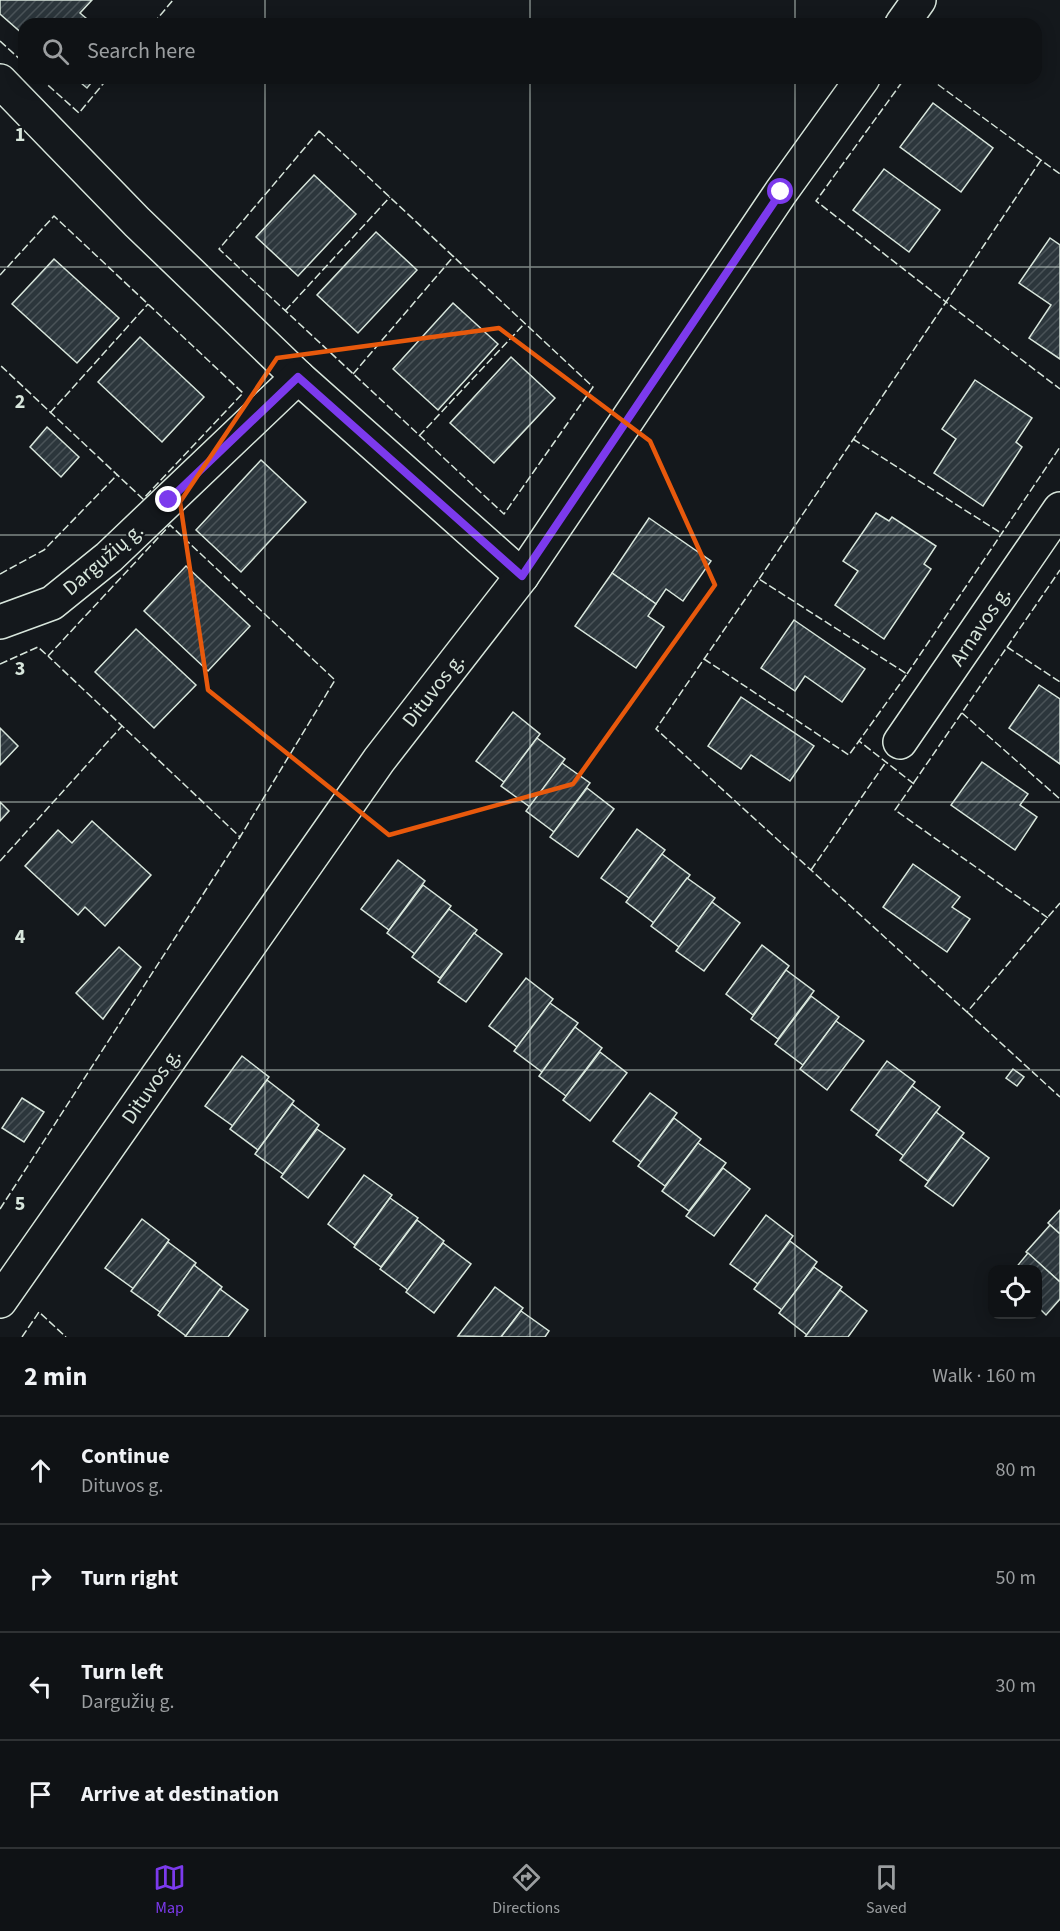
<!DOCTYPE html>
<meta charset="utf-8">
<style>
:root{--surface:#0f1215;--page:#181b1e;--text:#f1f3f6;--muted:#9b9ea0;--line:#2f3234;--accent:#7c3aed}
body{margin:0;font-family:"Source Sans 3",sans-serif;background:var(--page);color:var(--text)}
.controls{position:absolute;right:18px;bottom:18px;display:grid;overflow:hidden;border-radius:12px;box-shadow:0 3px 15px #0003}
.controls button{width:54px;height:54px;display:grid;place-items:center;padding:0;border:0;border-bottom:2px solid var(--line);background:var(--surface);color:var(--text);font:30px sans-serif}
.stop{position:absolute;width:18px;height:18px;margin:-14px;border:4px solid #7c3aed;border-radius:50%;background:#fff}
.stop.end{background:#7c3aed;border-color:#fff;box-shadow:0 2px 6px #0008}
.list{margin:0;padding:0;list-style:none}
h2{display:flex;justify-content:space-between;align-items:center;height:78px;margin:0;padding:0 24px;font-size:26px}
h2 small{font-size:20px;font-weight:400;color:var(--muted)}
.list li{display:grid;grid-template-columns:39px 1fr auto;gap:18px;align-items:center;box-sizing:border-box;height:108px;padding:0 24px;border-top:2px solid var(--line)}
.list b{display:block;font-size:22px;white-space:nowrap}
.list p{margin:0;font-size:20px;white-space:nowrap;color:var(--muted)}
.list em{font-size:20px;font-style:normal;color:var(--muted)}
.icon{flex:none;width:33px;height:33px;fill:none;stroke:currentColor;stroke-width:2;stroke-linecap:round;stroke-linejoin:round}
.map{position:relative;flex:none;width:1060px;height:1337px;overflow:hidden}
.search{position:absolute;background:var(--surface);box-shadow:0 3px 15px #0003;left:18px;right:18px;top:18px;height:66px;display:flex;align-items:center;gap:15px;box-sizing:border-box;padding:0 21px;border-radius:18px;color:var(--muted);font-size:22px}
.sheet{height:510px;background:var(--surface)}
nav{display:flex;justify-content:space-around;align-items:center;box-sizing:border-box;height:84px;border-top:2px solid var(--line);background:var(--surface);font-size:16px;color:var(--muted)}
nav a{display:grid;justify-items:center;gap:3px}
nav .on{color:var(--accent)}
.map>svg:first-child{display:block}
.building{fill:url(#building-hatch);stroke:#d8e6dc;stroke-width:1.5}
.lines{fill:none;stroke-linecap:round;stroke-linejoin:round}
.minor-casing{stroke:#d8e6dc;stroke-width:36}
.minor{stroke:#14181c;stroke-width:33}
.fence{stroke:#d8e6dc;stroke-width:1.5;stroke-dasharray:8 3;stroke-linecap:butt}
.route{stroke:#7c3aed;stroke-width:8}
.marked{fill:none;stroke:#e8590c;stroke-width:4.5;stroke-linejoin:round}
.grid{fill:none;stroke:#d8e6dc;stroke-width:1.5;stroke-opacity:0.55}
.labels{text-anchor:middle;stroke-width:4.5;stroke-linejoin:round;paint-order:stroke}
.street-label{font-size:21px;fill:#d8e6dc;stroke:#14181c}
.grid-label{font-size:20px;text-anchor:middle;font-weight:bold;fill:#d8e6dc;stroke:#14181c;stroke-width:4.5;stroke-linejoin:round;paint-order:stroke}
</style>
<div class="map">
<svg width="1060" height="1337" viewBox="0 0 1060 1337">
<defs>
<pattern id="building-hatch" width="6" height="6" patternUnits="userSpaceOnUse" patternTransform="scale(1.5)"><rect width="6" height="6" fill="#2c363c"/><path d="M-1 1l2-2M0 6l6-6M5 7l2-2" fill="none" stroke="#4a5358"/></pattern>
</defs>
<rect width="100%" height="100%" fill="#14181c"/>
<g class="building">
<polygon points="0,0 92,0 80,13 93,24 24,24 24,35 0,14"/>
<polygon points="75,78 95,78 87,88"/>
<polygon points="933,103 993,148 961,192 900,147"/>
<polygon points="884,169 940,210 909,252 853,210"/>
<polygon points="314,175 356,214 298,276 256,237"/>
<polygon points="376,232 417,270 358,333 317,295"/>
<polygon points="1050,238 1060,245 1060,359 1029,338 1051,305 1019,283"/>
<polygon points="54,259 119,318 77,363 12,304"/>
<polygon points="453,303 498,344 438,410 393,369"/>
<polygon points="140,337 204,397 162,442 98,382"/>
<polygon points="511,357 555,398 494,463 450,423"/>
<polygon points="975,380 1032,418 1016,442 1022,447 983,506 934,473 956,439 942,429"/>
<polygon points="47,427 79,457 61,477 30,447"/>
<polygon points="261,460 306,502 241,572 196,530"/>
<polygon points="876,513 889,521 892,517 936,546 924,564 931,569 884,639 835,605 858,571 843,561"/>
<polygon points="649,518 711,561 683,601 666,589 656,604 612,573"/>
<polygon points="186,566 250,626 208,671 144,611"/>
<polygon points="612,573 656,604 648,616 664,627 636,668 575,626"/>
<polygon points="794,620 865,669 842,702 805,676 795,691 761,668"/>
<polygon points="136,629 196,685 154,728 95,672"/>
<polygon points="1039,685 1060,699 1060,764 1009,728"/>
<polygon points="741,697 814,746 790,781 751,755 741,769 708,746"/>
<polygon points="513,712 540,734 504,782 476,761"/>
<polygon points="0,728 18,746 0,765"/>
<polygon points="537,738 565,759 530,807 501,786"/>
<polygon points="982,762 1028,794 1020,805 1037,817 1015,850 951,805"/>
<polygon points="562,763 590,783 554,832 526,811"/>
<polygon points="587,788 614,809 578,857 550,837"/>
<polygon points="0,802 9,811 0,821"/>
<polygon points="92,821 151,875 105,926 85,907 78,915 25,866 58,830 72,843"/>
<polygon points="637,829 665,850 629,898 601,878"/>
<polygon points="662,854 690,875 654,923 626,902"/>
<polygon points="398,860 425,881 389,930 361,909"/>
<polygon points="913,864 960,897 952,907 970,919 947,952 883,907"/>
<polygon points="687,878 715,898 679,947 651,926"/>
<polygon points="423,885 451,906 415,954 387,933"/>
<polygon points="712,902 740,923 704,971 676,951"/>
<polygon points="449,909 477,930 440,978 412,957"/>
<polygon points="474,933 502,954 466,1002 438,982"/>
<polygon points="762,945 789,966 753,1015 726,994"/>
<polygon points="119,947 141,967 103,1019 76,993"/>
<polygon points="786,970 814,991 778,1039 751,1019"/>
<polygon points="526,978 553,999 517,1047 489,1026"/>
<polygon points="811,996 839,1017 803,1065 775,1044"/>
<polygon points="550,1003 578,1023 542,1072 514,1051"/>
<polygon points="836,1021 864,1041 827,1090 800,1069"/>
<polygon points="575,1027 602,1048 566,1096 539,1076"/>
<polygon points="600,1052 627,1073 590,1121 563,1100"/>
<polygon points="242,1056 269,1077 233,1126 205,1106"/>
<polygon points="887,1061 915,1082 879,1131 851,1110"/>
<polygon points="1013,1069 1024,1077 1017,1086 1006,1078"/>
<polygon points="267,1080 294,1101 258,1150 230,1129"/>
<polygon points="912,1086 940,1107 904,1156 876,1135"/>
<polygon points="650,1093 677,1113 641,1162 613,1141"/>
<polygon points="22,1098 44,1112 24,1142 2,1128"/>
<polygon points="292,1104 319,1125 283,1174 255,1154"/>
<polygon points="936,1112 964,1133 928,1181 900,1160"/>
<polygon points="674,1118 701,1139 665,1186 638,1166"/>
<polygon points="317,1129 345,1149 308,1198 281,1177"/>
<polygon points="961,1137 989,1158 953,1206 925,1186"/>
<polygon points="698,1143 726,1163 689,1211 662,1191"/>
<polygon points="723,1168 750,1189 714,1236 686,1216"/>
<polygon points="364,1175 392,1195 355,1245 328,1224"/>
<polygon points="390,1198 418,1218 381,1267 354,1247"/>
<polygon points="1060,1210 1060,1234 1048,1223"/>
<polygon points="766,1215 793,1236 758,1284 730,1264"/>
<polygon points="142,1219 169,1240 134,1289 105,1268"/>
<polygon points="417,1220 444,1241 408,1290 380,1269"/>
<polygon points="1050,1225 1060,1234 1060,1282 1026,1252"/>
<polygon points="790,1241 817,1262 782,1310 754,1289"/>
<polygon points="168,1242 196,1263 160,1312 131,1291"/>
<polygon points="443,1243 471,1264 434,1313 406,1292"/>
<polygon points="1028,1253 1060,1282 1060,1299 1046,1315 1038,1307 1038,1270 1014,1270"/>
<polygon points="194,1265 222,1287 186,1336 158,1315"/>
<polygon points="814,1267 842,1287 807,1335 779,1313"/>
<polygon points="495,1287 523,1308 501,1337 458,1336"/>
<polygon points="220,1289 248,1310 228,1337 185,1337"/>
<polygon points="840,1290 867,1311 848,1337 805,1337"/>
<polygon points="521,1311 549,1331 545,1337 501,1337"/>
</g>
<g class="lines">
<defs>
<g id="minor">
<polyline points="902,24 919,0"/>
<polyline points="0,81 137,222 298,377 522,576"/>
<polyline points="0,622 52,603 109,557 298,377"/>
<polyline points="900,742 1060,509"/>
<polyline points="0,1301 379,760 522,576 781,192 863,78"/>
</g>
</defs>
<use href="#minor" class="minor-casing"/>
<use href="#minor" class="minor"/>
<g class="fence">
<polyline points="153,24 173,0"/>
<polyline points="0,41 24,63"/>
<polyline points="40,78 79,113 108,78"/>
<polyline points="929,78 1060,174"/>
<polygon points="319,131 593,387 504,514 219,249"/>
<polyline points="1041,160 946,302 1060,389"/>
<polyline points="0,275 54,216 243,393 143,499 0,365"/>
<polyline points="285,311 390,197"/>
<polyline points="353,374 454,256"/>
<polyline points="50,413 148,304"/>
<polyline points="419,436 525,323"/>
<polyline points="853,439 1001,533"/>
<polyline points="0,574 44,550 117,475"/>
<polyline points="759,579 946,302 816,201 905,78"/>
<polyline points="1007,647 1060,682"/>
<polyline points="704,659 849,755 859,741"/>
<polyline points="0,664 38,647 48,656 170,525 335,680 240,837 48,656"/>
<polyline points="907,674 1060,447"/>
<polyline points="962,713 1060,799"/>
<polyline points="914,784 859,741 907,674 759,579 656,729 967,1012 1060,903"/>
<polyline points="0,861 122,726"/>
<polyline points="811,870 886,762"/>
<polyline points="1048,918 895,810 1060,570"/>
<polyline points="967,1012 1060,1097"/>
<polyline points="0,1209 240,837"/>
<polyline points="22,1337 39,1312 66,1337"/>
</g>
</g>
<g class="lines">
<polyline class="route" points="169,500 298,377 522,576 781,192"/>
</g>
<path class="marked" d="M499 328 650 441 715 585 573 784 389 835 208 690 180 502 277 358Z"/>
<path class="grid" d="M265 0V24M530 0V24M795 0V24M265 78V1337M530 78V1337M795 78V1337M0 267H1060M0 535H1060M0 802H1060M0 1070H1060"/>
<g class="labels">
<g class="street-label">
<text transform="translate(103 559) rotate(-41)" y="7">Dargužių g.</text>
<text transform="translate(980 626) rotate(-56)" y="7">Arnavos g.</text>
<text transform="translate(433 690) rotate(-52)" y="7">Dituvos g.</text>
<text transform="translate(151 1086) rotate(-55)" y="7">Dituvos g.</text>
</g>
</g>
<g class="grid-label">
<text x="20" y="141">1</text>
<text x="20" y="408">2</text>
<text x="20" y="675">3</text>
<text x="20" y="943">4</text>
<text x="20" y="1210">5</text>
</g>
</svg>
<div class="controls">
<button><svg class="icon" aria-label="locate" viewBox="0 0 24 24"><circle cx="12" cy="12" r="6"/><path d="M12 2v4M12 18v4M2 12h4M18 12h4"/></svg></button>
</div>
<div class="stop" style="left:781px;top:192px"></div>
<div class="stop end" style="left:169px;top:500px"></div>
<div class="search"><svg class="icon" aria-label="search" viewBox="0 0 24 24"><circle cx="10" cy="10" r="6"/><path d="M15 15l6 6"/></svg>Search here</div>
</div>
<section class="sheet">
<h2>2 min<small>Walk · 160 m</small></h2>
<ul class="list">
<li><svg class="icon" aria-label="ahead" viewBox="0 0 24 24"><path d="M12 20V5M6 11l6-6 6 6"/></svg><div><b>Continue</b><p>Dituvos g.</p></div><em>80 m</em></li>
<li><svg class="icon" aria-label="right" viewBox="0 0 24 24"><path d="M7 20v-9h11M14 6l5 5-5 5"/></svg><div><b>Turn right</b></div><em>50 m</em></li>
<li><svg class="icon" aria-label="left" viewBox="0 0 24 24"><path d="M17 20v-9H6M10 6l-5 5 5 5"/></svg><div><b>Turn left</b><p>Dargužių g.</p></div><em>30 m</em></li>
<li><svg class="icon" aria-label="arrive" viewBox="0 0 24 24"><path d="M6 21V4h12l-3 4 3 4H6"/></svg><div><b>Arrive at destination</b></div></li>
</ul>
</section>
<nav>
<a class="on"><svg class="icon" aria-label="map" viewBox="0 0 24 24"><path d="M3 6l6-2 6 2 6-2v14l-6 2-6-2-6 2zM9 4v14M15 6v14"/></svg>Map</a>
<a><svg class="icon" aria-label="directions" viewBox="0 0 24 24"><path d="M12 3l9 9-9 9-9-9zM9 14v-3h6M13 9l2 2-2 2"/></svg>Directions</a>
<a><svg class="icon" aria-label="saved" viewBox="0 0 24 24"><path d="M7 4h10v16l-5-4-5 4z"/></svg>Saved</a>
</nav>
